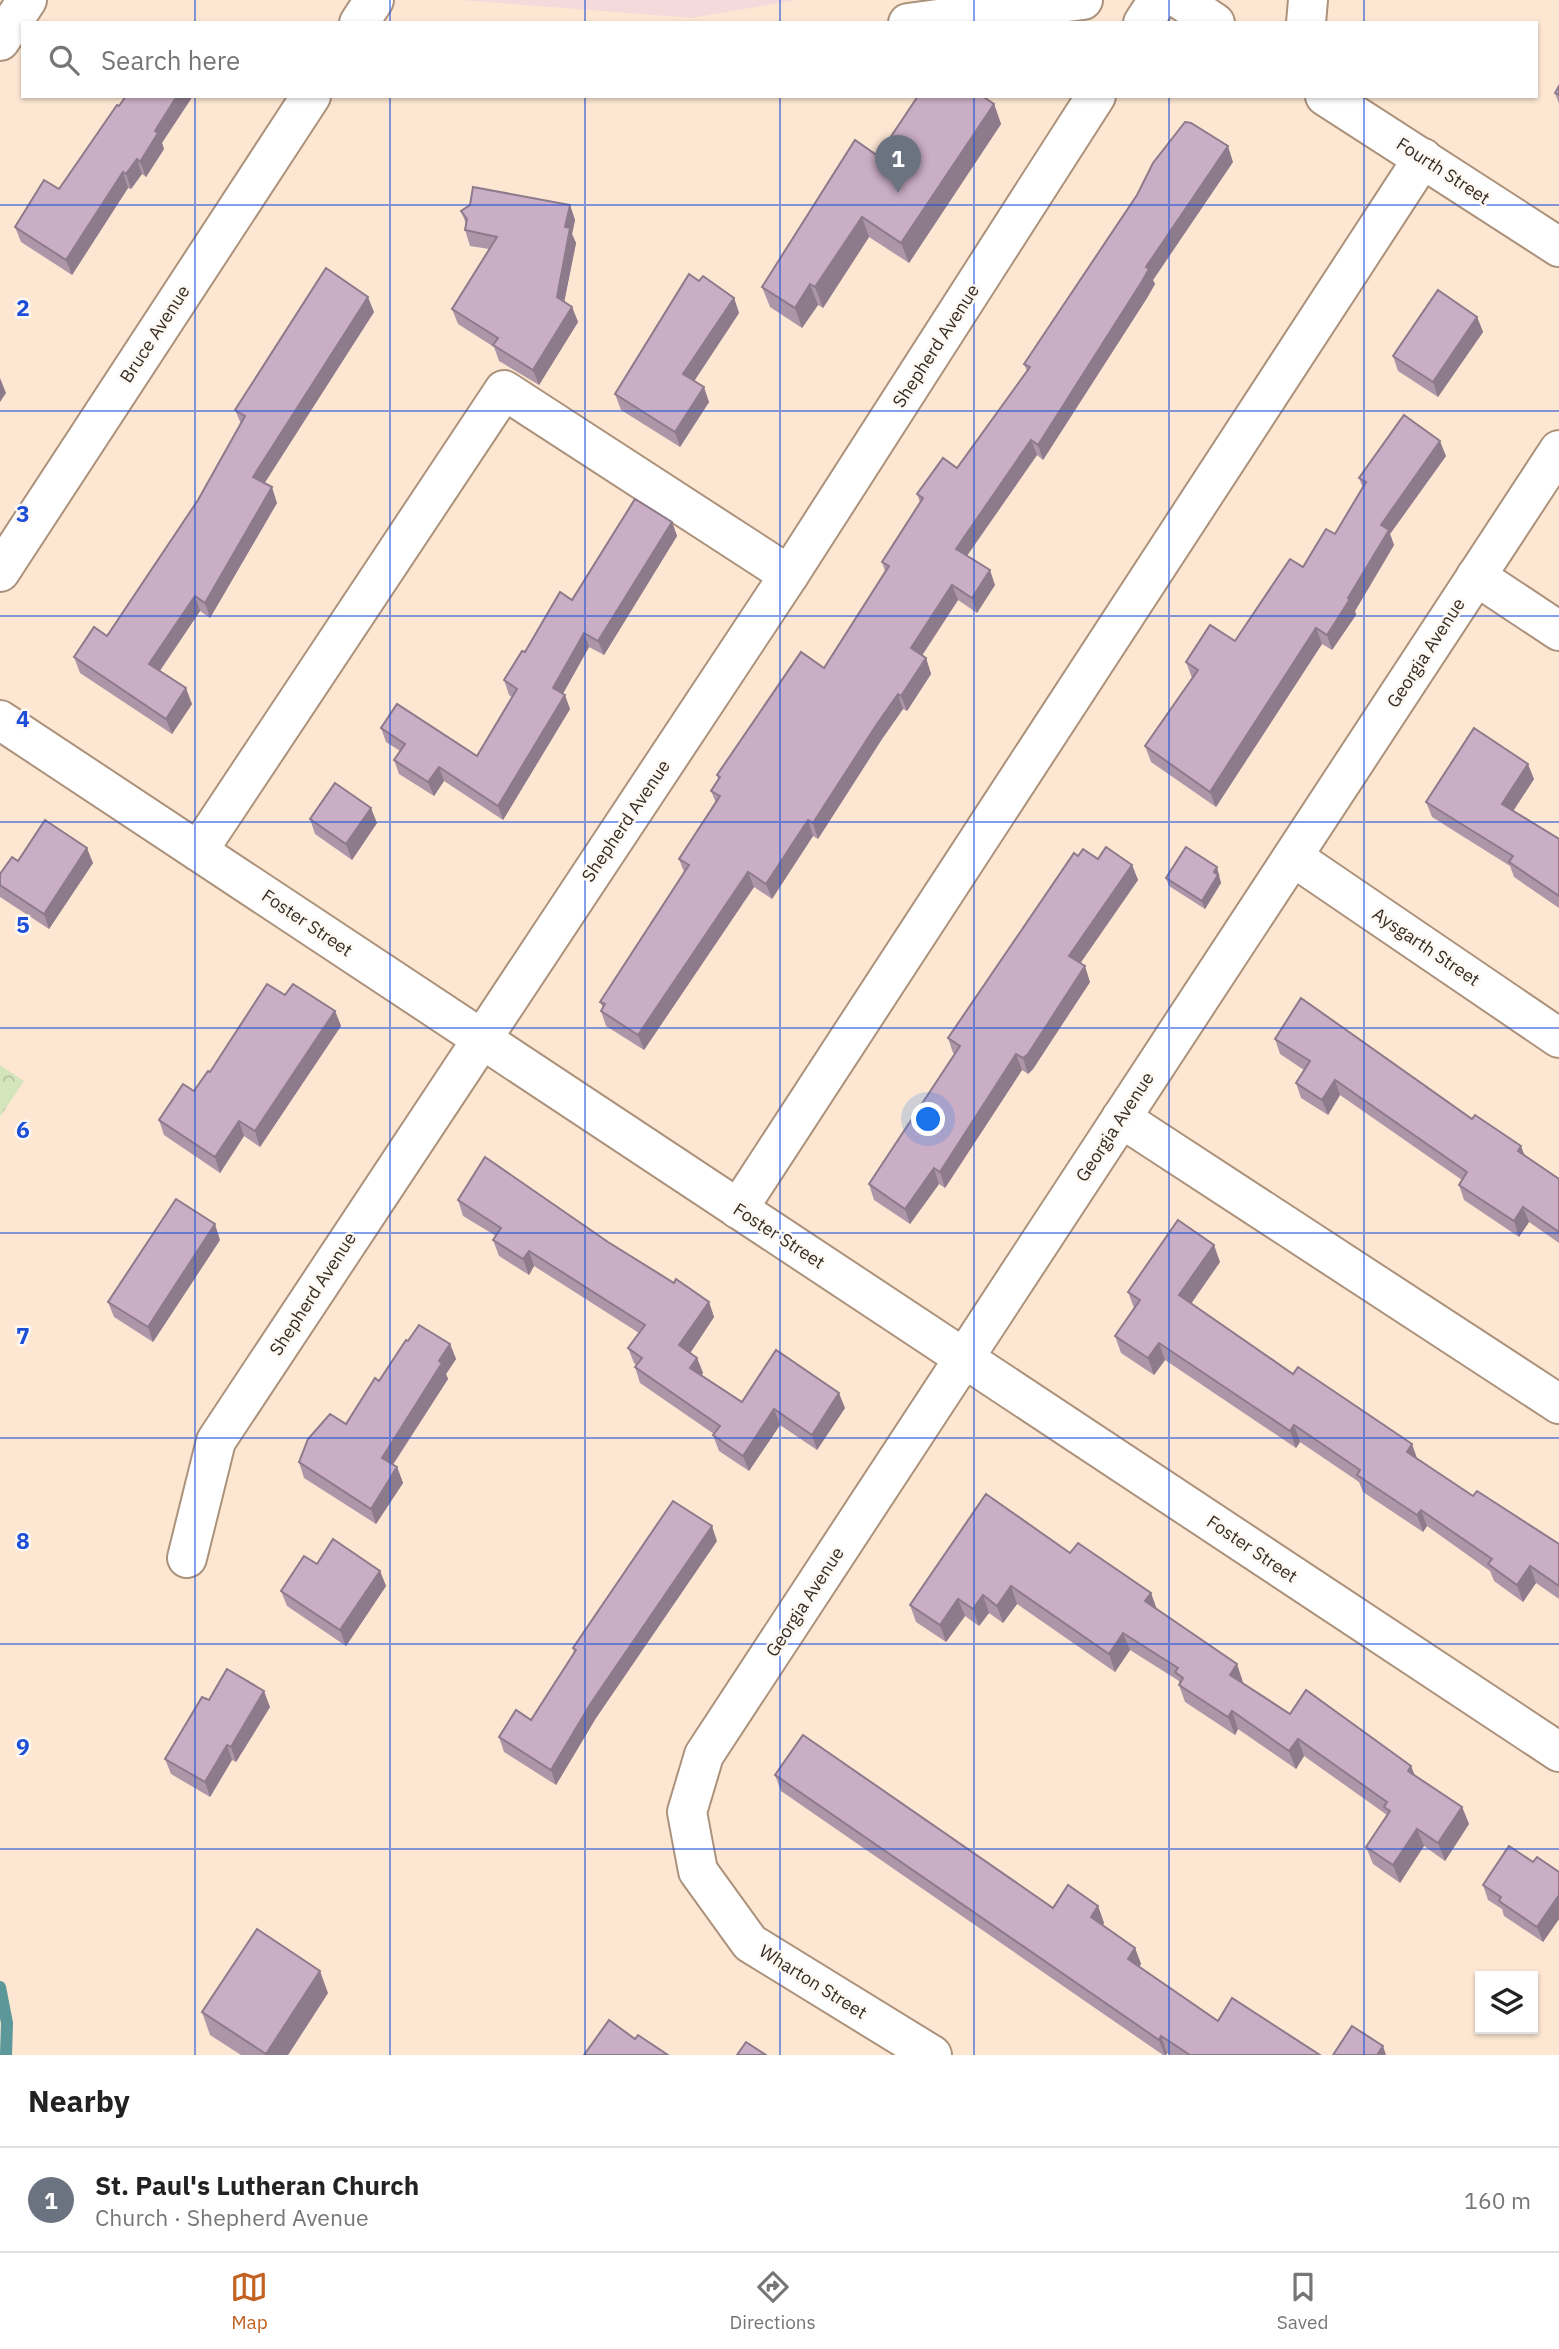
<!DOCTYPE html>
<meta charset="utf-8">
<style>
:root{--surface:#fff;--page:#f2f2f2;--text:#222;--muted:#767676;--line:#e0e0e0;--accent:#c26122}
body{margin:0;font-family:"IBM Plex Sans",sans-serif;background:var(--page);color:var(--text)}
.controls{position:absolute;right:21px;bottom:21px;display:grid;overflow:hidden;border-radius:0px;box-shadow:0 2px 5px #0004}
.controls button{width:63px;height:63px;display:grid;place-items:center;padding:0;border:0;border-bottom:2px solid var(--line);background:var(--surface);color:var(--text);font:35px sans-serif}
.you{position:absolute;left:929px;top:1120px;width:24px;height:24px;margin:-18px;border:5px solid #fff;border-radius:50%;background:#1a73e8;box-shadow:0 0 0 10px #1a73e833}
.badge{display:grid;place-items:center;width:46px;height:46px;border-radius:50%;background:var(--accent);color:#fff;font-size:23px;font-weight:700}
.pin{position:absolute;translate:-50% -58px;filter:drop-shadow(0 2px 4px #0008)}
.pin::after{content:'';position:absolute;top:37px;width:24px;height:21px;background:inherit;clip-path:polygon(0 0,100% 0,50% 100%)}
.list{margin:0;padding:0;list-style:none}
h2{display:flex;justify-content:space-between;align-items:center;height:91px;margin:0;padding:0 28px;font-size:30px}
h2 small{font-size:23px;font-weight:400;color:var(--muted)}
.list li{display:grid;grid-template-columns:46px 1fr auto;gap:21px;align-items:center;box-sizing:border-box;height:105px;padding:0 28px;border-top:2px solid var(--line)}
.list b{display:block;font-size:26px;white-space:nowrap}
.list p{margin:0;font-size:23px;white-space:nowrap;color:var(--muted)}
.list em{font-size:23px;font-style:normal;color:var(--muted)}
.icon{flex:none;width:38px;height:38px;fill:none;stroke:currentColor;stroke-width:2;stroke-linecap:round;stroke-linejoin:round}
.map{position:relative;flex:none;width:1559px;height:2055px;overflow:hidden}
.search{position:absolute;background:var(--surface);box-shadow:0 2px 5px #0004;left:21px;right:21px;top:21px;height:77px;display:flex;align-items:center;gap:18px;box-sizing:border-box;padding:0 24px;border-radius:0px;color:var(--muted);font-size:26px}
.sheet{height:196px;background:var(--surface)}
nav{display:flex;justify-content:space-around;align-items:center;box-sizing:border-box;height:98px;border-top:2px solid var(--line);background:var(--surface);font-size:19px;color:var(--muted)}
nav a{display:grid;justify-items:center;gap:4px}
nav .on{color:var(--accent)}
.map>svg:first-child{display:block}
.commercial{fill:#f5dadb}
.park{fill:url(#park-crowns)}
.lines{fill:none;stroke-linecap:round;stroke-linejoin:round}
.stream{stroke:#5c979a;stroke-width:12}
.minor-casing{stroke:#ac927b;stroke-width:42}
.minor{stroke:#fff;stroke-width:38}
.wall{fill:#ae96a9}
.shaded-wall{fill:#8d7a8a}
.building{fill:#caaec5;stroke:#8d7a8a;stroke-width:2}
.grid{fill:none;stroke:#1d4ed8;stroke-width:2;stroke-opacity:0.55}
.labels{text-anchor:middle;stroke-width:5;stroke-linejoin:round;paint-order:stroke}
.street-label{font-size:18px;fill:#372c22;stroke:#fdf8f3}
.grid-label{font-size:23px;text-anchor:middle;font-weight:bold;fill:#1d4ed8;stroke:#fdf8f3;stroke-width:5;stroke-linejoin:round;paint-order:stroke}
</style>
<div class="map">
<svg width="1559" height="2055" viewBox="0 0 1559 2055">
<defs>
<pattern id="park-crowns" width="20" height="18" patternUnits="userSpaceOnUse" patternTransform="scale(1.75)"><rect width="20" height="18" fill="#d4e4bb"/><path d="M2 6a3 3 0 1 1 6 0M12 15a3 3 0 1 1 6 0" fill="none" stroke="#b7c4a0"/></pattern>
</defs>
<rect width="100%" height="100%" fill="#fde7d3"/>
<polygon class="commercial" points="461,0 797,0 692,18"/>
<polygon class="park" points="0,1065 24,1081 0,1117"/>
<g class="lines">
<polyline class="stream" points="0,1987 7,2023 6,2055"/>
<defs>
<g id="minor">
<polyline points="1181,0 1215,23"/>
<polyline points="359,23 374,0"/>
<polyline points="908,23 1083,0"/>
<polyline points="1143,23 1158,0"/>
<polyline points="1306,23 1308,0"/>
<polyline points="0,41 27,0"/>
<polyline points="1325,96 1559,247"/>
<polyline points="0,572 311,96"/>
<polyline points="1476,576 1559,631"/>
<polyline points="0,720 1559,1752"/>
<polyline points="198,851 504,390 789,575"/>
<polyline points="1293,857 1559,1038"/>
<polyline points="1121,1118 1559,1404"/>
<polyline points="738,1209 1423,158"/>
<polyline points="187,1558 216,1441 789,575 1096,96"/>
<polyline points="932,2055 750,1943 698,1871 687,1812 704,1755 1559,450"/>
</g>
</defs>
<use href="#minor" class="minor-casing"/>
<use href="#minor" class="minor"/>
</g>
<g class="wall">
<polygon points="1559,86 1559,104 1555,93"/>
<polygon points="994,104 1001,124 909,263 869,237 823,308 818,305 802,328 770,307 762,287 878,156"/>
<polygon points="162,143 164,149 146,177 142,174 131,189 128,188 72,275 21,242 15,227 59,189"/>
<polygon points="1233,162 1153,280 1155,284 1147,298 1043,460 1037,455 967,556 995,585 977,613 958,600 922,656 926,658 931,674 907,711 903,709 882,739 818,839 813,836 772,899 754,887 644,1050 606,1026 601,1011 603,1008 600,1002 684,872 679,859 716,803 711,791 718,779 717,775 824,668 885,571 882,562 920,502 917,494 957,468 1027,371 1024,364"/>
<polygon points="570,205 575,220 572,234 576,243 564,302 572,307 578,322 539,385 499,361 494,347 458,324 452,309 489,249 470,246 465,230 466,224 461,211"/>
<polygon points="699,281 734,298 739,313 694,381 709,402 680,447 621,410 615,394"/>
<polygon points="374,312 264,483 277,503 210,618 200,611 160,671 192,704 172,734 80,673 74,657 107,636 198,500 241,424 235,410"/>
<polygon points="1477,317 1483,332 1438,397 1398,371 1393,356"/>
<polygon points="1446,456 1390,534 1394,545 1355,611 1356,615 1332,650 1322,644 1216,807 1151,762 1145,746 1192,678 1186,662 1235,641 1303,567 1335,534 1363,488 1359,478"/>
<polygon points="672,522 677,536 604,655 589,647 563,694 570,709 503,820 444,781 434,796 399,774 394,760 400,751 386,742 381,728 477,756 512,697 509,695 504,680 525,652 572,600"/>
<polygon points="1534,779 1513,811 1559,839 1559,908 1514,877 1510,866 1432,817 1426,802"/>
<polygon points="310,819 377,823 352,860 315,834"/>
<polygon points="1078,856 1132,865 1138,880 1080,963 1090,982 1033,1069 1028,1074 1022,1070 945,1188 939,1184 910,1224 874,1200 869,1184 955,1054 953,1053 948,1038"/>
<polygon points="18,861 93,863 49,929 0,897 0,874"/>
<polygon points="1220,875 1218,877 1221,883 1205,909 1169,886 1166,878"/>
<polygon points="285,995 335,1011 341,1026 260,1147 244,1136 220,1173 164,1135 159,1120 194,1091 210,1072"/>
<polygon points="1275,1039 1524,1156 1559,1179 1559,1243 1529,1222 1519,1237 1464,1200 1459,1185 1462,1180 1340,1095 1328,1115 1301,1098 1296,1083 1304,1070 1280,1054"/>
<polygon points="458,1200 608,1242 674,1283 709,1302 714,1317 690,1353 697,1358 703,1373 701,1376 742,1402 845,1408 817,1450 780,1425 749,1471 719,1451 713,1435 714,1434 640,1383 635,1367 636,1365 634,1363 628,1348 639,1333 534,1266 529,1275 499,1256 493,1240 496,1236 463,1216"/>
<polygon points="220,1240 153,1342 114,1317 108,1302"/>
<polygon points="1220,1262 1191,1304 1293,1374 1473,1496 1559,1544 1559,1599 1536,1583 1523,1602 1494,1581 1490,1571 1427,1526 1423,1532 1363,1492 1359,1482 1300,1442 1296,1448 1165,1360 1154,1375 1121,1353 1115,1336 1134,1308 1128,1292"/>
<polygon points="408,1341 450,1344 456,1359 446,1374 448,1379 393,1465 397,1467 403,1483 376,1524 304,1478 299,1462 346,1424"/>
<polygon points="717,1541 596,1718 556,1785 504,1752 499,1737 531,1720 574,1653 573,1648"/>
<polygon points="1070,1553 1151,1593 1157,1609 1243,1682 1242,1683 1290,1714 1415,1775 1462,1807 1469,1824 1445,1861 1424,1846 1400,1883 1373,1864 1366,1847 1387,1815 1304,1756 1296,1769 1238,1729 1235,1735 1185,1702 1179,1685 1179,1681 1130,1650 1115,1672 1017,1604 1003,1623 989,1613 979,1626 965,1616 946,1642 916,1622 910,1605"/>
<polygon points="380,1571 386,1586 346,1646 287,1606 281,1591"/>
<polygon points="209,1700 270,1707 236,1762 232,1760 210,1797 171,1774 165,1759"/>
<polygon points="775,1775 1053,1908 1098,1906 1104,1923 1103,1925 1135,1948 1141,1964 1139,1967 1218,2021 1320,2055 1170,2055 1167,2053 1166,2055 1163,2055 781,1791"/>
<polygon points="1559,1872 1559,1919 1543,1942 1504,1916 1502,1909 1488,1900 1483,1885"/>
<polygon points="328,1993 288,2055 241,2055 210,2035 202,2012"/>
</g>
<g class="shaded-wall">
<polygon points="177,96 193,96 162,143 164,149 146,177 140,162 155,131"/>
<polygon points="994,104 1001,124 909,263 901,243"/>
<polygon points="1228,146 1233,162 1153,280 1155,284 1147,298 1043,460 1038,445 1146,267"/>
<polygon points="137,159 142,174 131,189 126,174"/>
<polygon points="123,172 128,188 72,275 66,260"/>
<polygon points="570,205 575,220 572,234 576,243 562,313 557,297 565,227"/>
<polygon points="862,217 869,237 823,308 815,287"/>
<polygon points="810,284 818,305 802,328 795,308"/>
<polygon points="368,297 374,312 259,492 253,477"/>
<polygon points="734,298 739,313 689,389 683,374"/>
<polygon points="572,307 578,322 539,385 533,370"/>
<polygon points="1477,317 1483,332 1438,397 1433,382"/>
<polygon points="0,378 6,393 0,402"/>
<polygon points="704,387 709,402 680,447 675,432"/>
<polygon points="1031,440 1037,455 961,564 956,549"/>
<polygon points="1440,441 1446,456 1390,534 1394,545 1355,611 1356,615 1332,650 1327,635 1348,598 1381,525"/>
<polygon points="272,487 277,503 210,618 205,603"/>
<polygon points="672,522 677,536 604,655 598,641"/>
<polygon points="990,570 995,585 977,613 972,598"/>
<polygon points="952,585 958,600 916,664 911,648"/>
<polygon points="195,596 200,611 154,679 149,664"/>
<polygon points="1316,628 1322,644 1216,807 1210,792"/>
<polygon points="584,633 589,647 558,702 553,688"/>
<polygon points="926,658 931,674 907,711 901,696"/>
<polygon points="186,688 192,704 172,734 166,719"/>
<polygon points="898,694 903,709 882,739 818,839 813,823 877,724"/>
<polygon points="565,695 570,709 503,820 498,806"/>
<polygon points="1528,764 1534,779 1508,819 1502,804"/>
<polygon points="439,767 444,781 434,796 428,782"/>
<polygon points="371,808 377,823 352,860 346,844"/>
<polygon points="808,820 813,836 772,899 766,884"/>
<polygon points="87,848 93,863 49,929 44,914"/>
<polygon points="1132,865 1138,880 1075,971 1069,956"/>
<polygon points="1217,867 1221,883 1205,909 1202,901 1214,872"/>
<polygon points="748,872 754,887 644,1050 638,1035"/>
<polygon points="1085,966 1090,982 1033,1069 1028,1074 1023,1058"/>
<polygon points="335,1011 341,1026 260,1147 255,1131"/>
<polygon points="1016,1054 1022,1070 945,1188 940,1172"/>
<polygon points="1335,1080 1340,1095 1328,1115 1322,1100"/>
<polygon points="239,1121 244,1136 220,1173 215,1157"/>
<polygon points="1521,1146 1527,1162 1518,1151"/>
<polygon points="934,1168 939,1184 910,1224 905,1209"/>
<polygon points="1523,1207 1529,1222 1519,1237 1514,1221"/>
<polygon points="215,1224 220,1240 153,1342 148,1327"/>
<polygon points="1214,1245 1220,1262 1185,1312 1179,1295"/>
<polygon points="529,1251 534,1266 529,1275 523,1259"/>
<polygon points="709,1302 714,1317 685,1361 679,1345"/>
<polygon points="1159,1343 1165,1360 1154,1375 1148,1358"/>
<polygon points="450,1344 456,1359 446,1374 448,1379 387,1473 382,1458"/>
<polygon points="697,1358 703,1373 696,1384 690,1368"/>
<polygon points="839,1393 845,1408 817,1450 812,1435"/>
<polygon points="774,1409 780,1425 749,1471 743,1456"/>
<polygon points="1294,1425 1300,1442 1296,1448 1290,1431"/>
<polygon points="1412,1444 1418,1461 1407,1452"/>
<polygon points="397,1467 403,1483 376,1524 371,1509"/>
<polygon points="1421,1510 1427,1526 1423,1532 1417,1515"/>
<polygon points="712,1526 717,1541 596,1718 556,1785 551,1770 591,1703"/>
<polygon points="1530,1566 1536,1583 1523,1602 1517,1585"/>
<polygon points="380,1571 386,1586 346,1646 340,1630"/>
<polygon points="1011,1586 1017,1604 1003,1623 997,1606"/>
<polygon points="1151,1593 1157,1611 1145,1601"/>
<polygon points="983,1595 989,1613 979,1626 973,1609"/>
<polygon points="958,1599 965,1616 946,1642 940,1625"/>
<polygon points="1123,1633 1130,1650 1115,1672 1109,1654"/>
<polygon points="1237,1664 1243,1682 1236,1692 1230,1675"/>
<polygon points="264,1691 270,1707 236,1762 231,1747"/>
<polygon points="1232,1711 1238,1729 1235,1735 1228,1717"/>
<polygon points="1298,1739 1304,1756 1296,1769 1289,1751"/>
<polygon points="227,1745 232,1760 210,1797 205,1782"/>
<polygon points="1411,1766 1418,1783 1408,1771"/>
<polygon points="1462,1807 1469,1824 1445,1861 1438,1843"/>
<polygon points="1417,1829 1424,1846 1400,1883 1393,1865"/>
<polygon points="1559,1895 1559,1919 1543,1942 1537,1927"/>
<polygon points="1098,1906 1104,1923 1097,1933 1091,1917"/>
<polygon points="1135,1948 1141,1964 1134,1975 1128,1959"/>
<polygon points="320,1971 328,1993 288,2055 266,2055"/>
<polygon points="1161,2036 1167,2053 1166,2055 1165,2055 1159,2040"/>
<polygon points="1383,2046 1386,2055 1377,2055"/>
</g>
<g class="building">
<polygon points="1559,86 1559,95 1555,93"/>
<polygon points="126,96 177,96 155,131 158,133 140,162 137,159 126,174 123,172 66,260 15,227 44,180 59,189 117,105 119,106"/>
<polygon points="918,96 982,96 994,104 901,243 862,217 815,287 810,284 795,308 762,287 855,140 878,156"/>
<polygon points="1185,122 1191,123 1228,146 1146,267 1149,269 1141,283 1038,445 1031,440 956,549 990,570 972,598 952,585 911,648 926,658 901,696 898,694 877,724 813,823 808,820 766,884 748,872 638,1035 601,1011 605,1004 600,1002 689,865 679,859 720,796 711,791 720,777 717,775 801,652 824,668 889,566 882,562 923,498 917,494 943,458 957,468 1030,367 1024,364 1137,195 1153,163"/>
<polygon points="473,187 570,205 565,227 570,228 557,297 572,307 533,370 493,345 498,338 452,309 497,237 465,230 467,219 461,211 470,205"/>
<polygon points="326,268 368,297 253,477 272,487 205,603 195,596 149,664 186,688 166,719 74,657 94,627 107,636 198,500 245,416 235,410"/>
<polygon points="689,274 699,281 703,276 734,298 683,374 704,387 675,432 615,394"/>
<polygon points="1438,290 1477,317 1433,382 1393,356"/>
<polygon points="1404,415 1440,441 1381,525 1389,530 1348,598 1350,599 1327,635 1316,628 1210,792 1145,746 1198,670 1186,662 1210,625 1235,641 1290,559 1303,567 1326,529 1335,534 1366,482 1359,478"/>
<polygon points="635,499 672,522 598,641 584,633 553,688 565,695 498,806 439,767 428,782 394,760 405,744 381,728 397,704 477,756 517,689 504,680 522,651 525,652 560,592 572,600"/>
<polygon points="1474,728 1528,764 1502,804 1559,839 1559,896 1509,862 1513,856 1426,802"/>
<polygon points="335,783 371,808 346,844 310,819"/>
<polygon points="45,820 87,848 44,914 0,885 0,874 12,857 18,861"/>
<polygon points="1106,847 1132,865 1069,956 1085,966 1028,1054 1023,1058 1016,1054 940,1172 934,1168 905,1209 869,1184 960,1046 948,1038 1074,853 1078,856 1083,849 1098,859"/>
<polygon points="1186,847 1217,867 1214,872 1218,875 1202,901 1166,878"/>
<polygon points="267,984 285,995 293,984 335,1011 255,1131 239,1121 215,1157 159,1120 183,1084 194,1091 208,1071 210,1072"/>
<polygon points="1301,998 1472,1119 1475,1115 1521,1146 1518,1151 1559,1179 1559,1232 1523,1207 1514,1221 1459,1185 1467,1172 1335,1080 1322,1100 1296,1083 1310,1061 1275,1039"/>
<polygon points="485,1157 608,1242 674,1283 676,1279 709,1302 679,1345 697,1358 690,1368 742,1402 776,1350 839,1393 812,1435 774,1409 743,1456 713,1435 720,1426 635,1367 642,1358 628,1348 645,1325 529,1251 523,1259 493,1240 501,1228 458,1200"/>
<polygon points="176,1199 215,1224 148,1327 108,1302"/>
<polygon points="1178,1220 1214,1245 1179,1295 1293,1374 1298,1367 1412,1444 1407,1452 1473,1496 1477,1491 1559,1544 1559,1586 1530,1566 1517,1585 1488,1564 1492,1559 1421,1510 1417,1515 1357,1475 1360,1470 1294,1425 1290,1431 1159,1343 1148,1358 1115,1336 1140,1300 1128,1292"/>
<polygon points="419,1325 450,1344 439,1361 442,1363 382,1458 397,1467 371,1509 299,1462 308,1439 330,1414 346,1424 375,1378 379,1381 406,1340 408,1341"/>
<polygon points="986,1494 1070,1553 1078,1543 1151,1593 1145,1601 1237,1664 1230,1675 1290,1714 1306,1690 1411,1766 1408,1771 1462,1807 1438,1843 1417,1829 1393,1865 1366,1847 1390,1811 1384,1807 1387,1802 1298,1739 1289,1751 1232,1711 1228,1717 1179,1685 1183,1678 1175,1672 1178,1668 1123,1633 1109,1654 1011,1586 997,1606 983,1595 973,1609 958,1599 940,1625 910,1605"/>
<polygon points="673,1501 712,1526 591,1703 551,1770 499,1737 516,1710 531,1720 576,1650 573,1648"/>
<polygon points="333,1539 380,1571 340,1630 281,1591 304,1556 317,1564"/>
<polygon points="227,1669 264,1691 231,1747 227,1745 205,1782 165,1759 202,1697 209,1700"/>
<polygon points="803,1735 1053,1908 1068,1885 1098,1906 1091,1917 1135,1948 1128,1959 1218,2021 1232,1998 1320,2055 1190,2055 1161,2036 1159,2040 775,1775"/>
<polygon points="1509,1846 1533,1862 1537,1857 1559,1872 1559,1895 1537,1927 1499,1901 1501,1897 1483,1885"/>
<polygon points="257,1929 320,1971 266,2054 202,2012"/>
<polygon points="609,2020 635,2039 638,2035 668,2055 584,2055"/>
<polygon points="1352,2026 1383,2046 1377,2055 1333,2055"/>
<polygon points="746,2042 766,2055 737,2055"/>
</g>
<path class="grid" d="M195 0V23M390 0V23M585 0V23M780 0V23M974 0V23M1169 0V23M1364 0V23M195 96V2055M390 96V2055M585 96V2055M780 96V2055M974 96V2055M1169 96V2055M1364 96V2055M0 205H1559M0 411H1559M0 616H1559M0 822H1559M0 1028H1559M0 1233H1559M0 1438H1559M0 1644H1559M0 1849H1559"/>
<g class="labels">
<g class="street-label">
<text transform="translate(1443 171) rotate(33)" y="6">Fourth Street</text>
<text transform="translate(155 334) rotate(-57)" y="6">Bruce Avenue</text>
<text transform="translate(936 346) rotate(-57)" y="6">Shepherd Avenue</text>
<text transform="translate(1426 653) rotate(-57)" y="6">Georgia Avenue</text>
<text transform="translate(626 821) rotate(-56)" y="6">Shepherd Avenue</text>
<text transform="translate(307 923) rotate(34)" y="6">Foster Street</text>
<text transform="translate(1426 947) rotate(34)" y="6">Aysgarth Street</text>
<text transform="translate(1115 1127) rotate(-57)" y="6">Georgia Avenue</text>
<text transform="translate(779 1236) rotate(33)" y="6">Foster Street</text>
<text transform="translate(313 1294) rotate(-57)" y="6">Shepherd Avenue</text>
<text transform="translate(1252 1549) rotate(34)" y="6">Foster Street</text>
<text transform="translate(805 1602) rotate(-57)" y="6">Georgia Avenue</text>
<text transform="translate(813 1982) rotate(32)" y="6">Wharton Street</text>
</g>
</g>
<g class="grid-label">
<text x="23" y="316">2</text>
<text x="23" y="522">3</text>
<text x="23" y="727">4</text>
<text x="23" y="933">5</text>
<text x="23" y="1138">6</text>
<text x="23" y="1344">7</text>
<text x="23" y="1549">8</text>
<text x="23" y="1755">9</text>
</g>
</svg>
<div class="controls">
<button><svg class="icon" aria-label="layers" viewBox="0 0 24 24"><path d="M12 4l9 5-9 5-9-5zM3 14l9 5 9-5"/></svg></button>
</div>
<div class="you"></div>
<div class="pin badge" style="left:898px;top:193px;background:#6b7280">1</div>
<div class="search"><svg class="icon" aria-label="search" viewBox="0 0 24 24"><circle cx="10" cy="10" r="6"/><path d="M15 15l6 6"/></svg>Search here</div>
</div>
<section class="sheet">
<h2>Nearby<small></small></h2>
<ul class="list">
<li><span class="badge" style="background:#6b7280">1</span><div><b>St. Paul's Lutheran Church</b><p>Church · Shepherd Avenue</p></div><em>160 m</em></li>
</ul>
</section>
<nav>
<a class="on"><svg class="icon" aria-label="map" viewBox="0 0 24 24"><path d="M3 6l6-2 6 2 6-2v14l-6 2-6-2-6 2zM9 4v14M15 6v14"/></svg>Map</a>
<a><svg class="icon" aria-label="directions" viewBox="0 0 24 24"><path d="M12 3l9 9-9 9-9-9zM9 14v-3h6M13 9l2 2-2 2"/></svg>Directions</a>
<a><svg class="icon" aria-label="saved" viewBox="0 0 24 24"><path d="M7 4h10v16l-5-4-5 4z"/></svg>Saved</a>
</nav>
